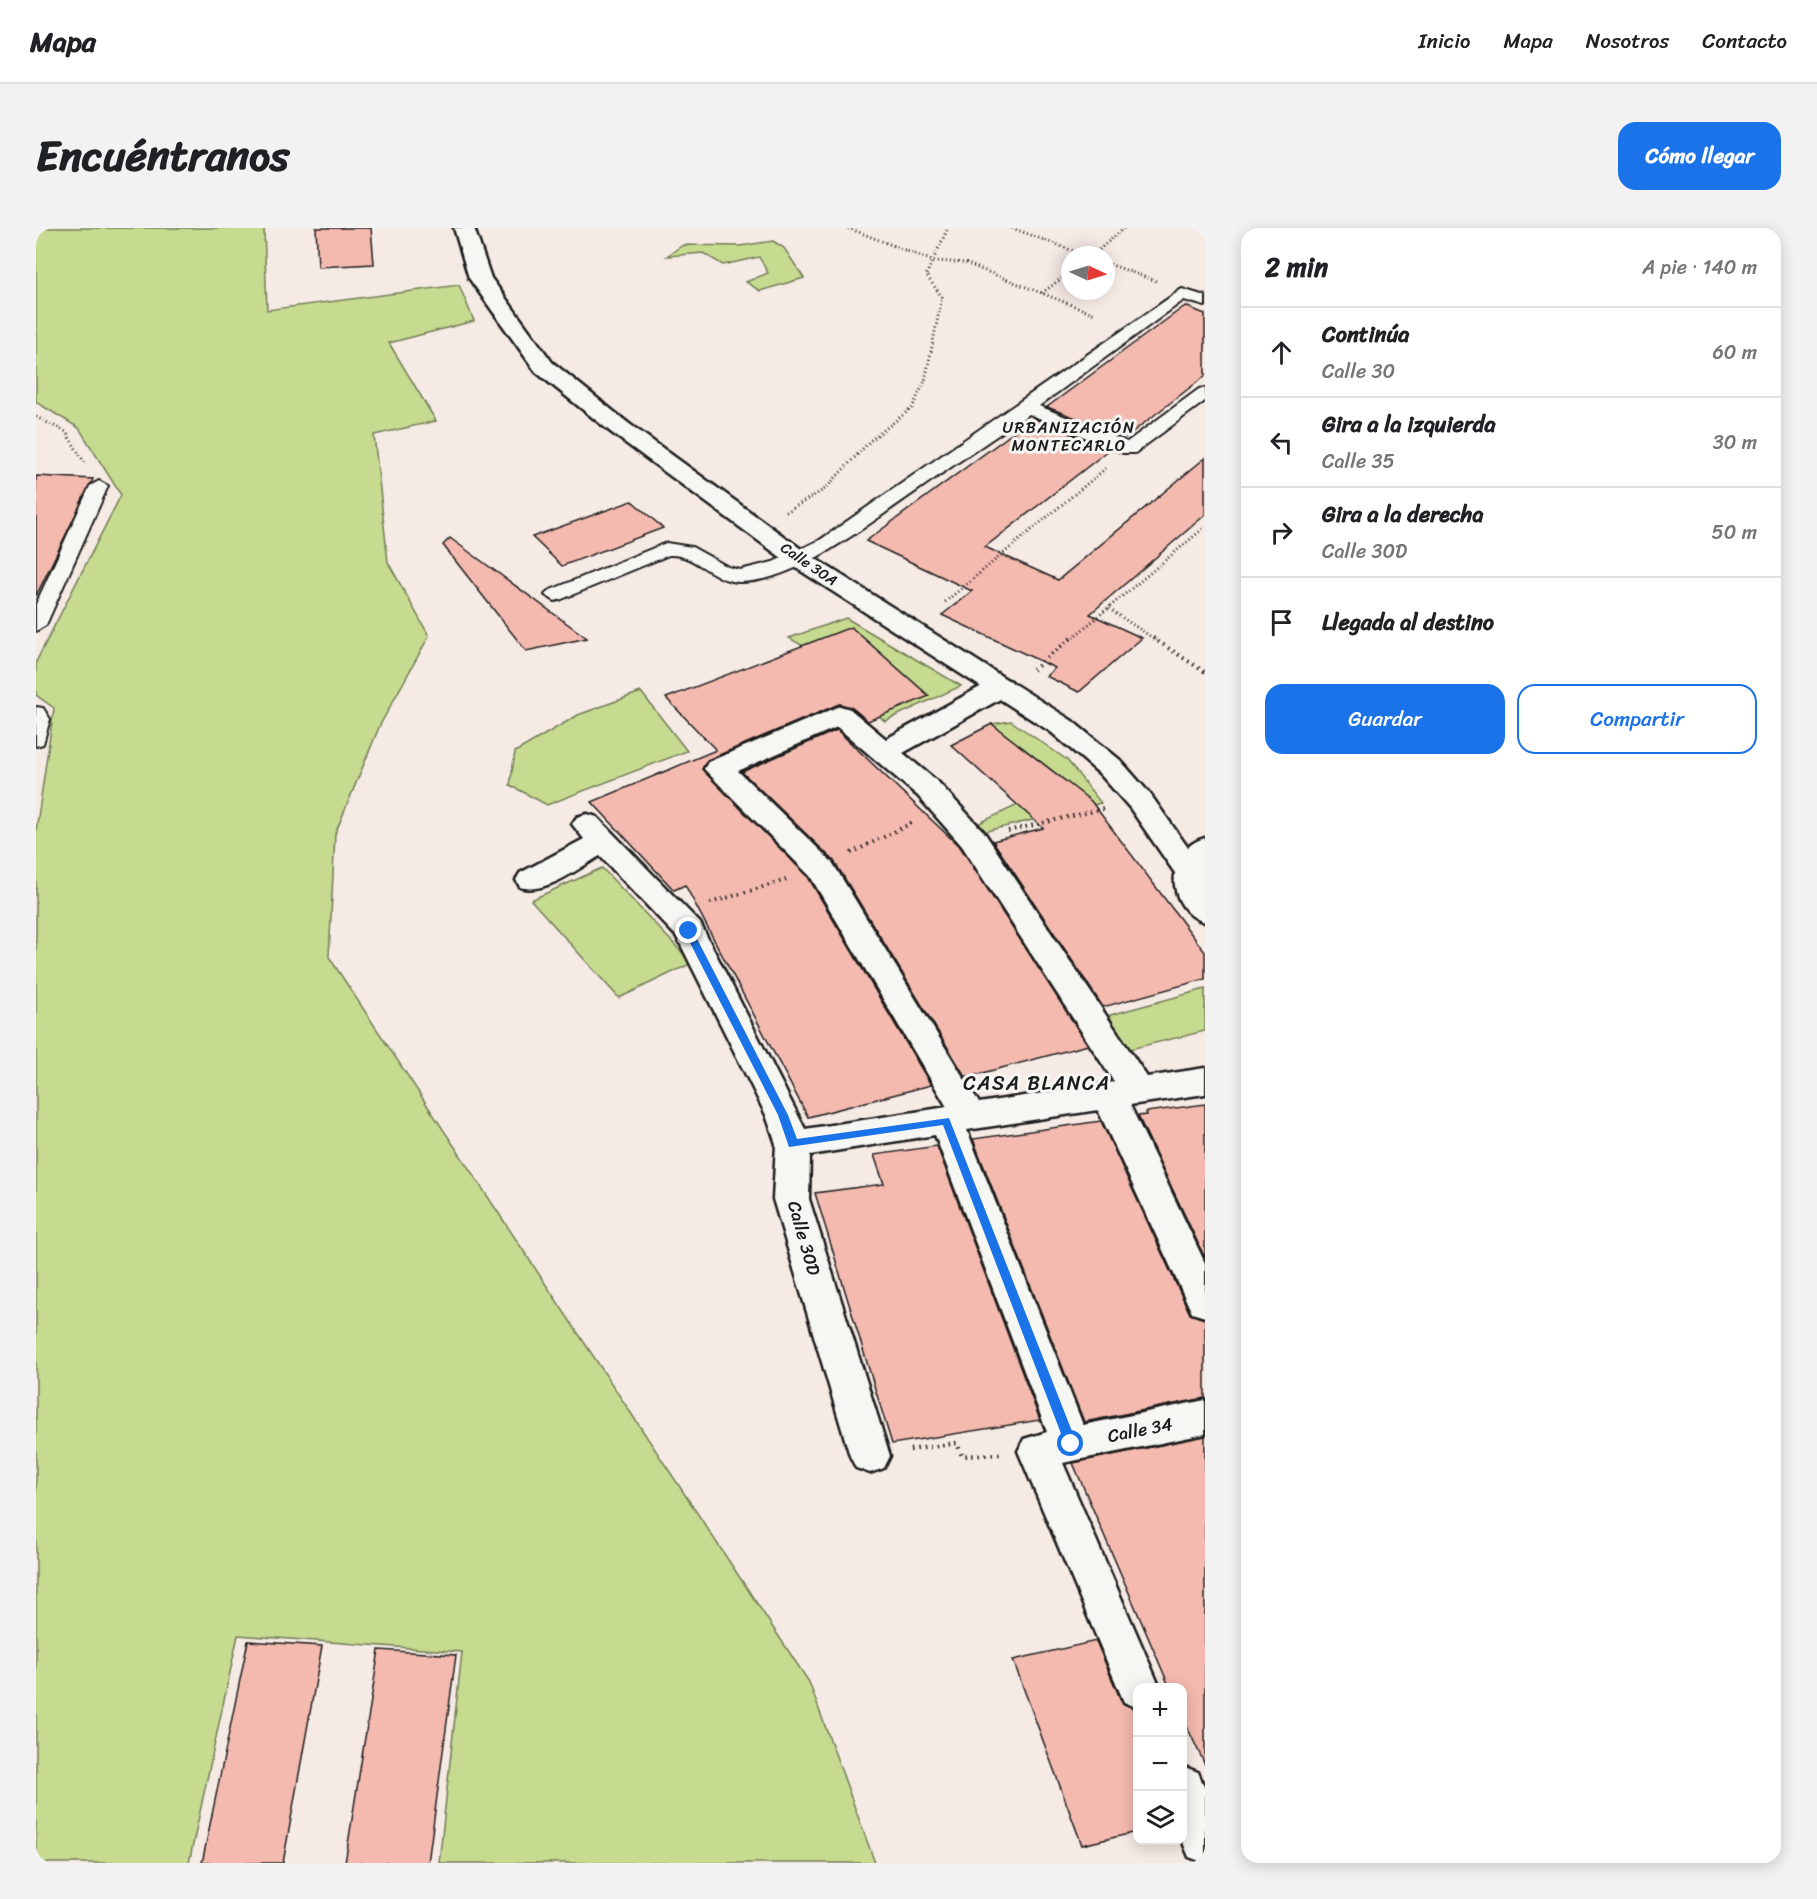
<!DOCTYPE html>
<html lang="es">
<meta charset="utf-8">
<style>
:root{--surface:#fff;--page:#f2f2f2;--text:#202124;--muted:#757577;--line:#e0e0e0;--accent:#1a73e8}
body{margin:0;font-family:Sriracha,sans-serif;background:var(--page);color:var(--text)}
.controls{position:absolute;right:18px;bottom:18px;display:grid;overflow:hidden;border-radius:12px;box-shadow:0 3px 15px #0003}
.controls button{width:54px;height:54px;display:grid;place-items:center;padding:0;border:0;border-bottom:2px solid var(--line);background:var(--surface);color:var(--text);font:30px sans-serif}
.compass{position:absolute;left:1025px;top:18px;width:54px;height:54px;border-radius:50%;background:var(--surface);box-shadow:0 3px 15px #0003;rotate:94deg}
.stop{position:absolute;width:18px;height:18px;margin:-14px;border:4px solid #1a73e8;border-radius:50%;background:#fff}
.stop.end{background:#1a73e8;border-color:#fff;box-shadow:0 2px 6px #0008}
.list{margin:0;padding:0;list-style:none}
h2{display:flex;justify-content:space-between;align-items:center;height:78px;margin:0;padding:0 24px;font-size:26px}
h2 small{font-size:20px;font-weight:400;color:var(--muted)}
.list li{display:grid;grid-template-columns:39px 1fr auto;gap:18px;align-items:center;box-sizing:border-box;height:90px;padding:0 24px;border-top:2px solid var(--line)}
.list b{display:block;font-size:22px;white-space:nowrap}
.list p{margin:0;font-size:20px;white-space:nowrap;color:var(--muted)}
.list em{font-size:20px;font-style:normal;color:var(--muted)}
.actions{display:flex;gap:12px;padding:18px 24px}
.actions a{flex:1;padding:14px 0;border:2px solid var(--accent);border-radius:18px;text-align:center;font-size:21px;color:var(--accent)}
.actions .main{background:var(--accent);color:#fff}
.icon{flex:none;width:33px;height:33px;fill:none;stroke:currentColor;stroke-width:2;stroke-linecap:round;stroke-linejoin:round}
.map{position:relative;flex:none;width:1169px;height:1635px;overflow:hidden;border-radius:18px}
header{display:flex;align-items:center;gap:36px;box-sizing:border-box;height:84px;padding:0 30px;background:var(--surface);border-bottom:2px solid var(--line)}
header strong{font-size:28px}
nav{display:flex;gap:33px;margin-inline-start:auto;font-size:21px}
.intro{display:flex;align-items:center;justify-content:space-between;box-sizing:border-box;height:144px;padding:0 36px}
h1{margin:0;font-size:42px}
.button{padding:15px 27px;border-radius:18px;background:var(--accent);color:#fff;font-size:21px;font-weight:700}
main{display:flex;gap:36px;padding:0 36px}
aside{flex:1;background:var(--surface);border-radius:18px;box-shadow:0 3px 15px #0003}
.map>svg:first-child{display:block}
.green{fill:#c6db90;stroke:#717c56;stroke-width:1.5}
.building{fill:#f5baaf;stroke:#1c1c1c;stroke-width:1.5}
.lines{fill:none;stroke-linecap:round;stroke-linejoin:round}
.lane-casing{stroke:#1c1c1c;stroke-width:4}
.street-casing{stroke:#1c1c1c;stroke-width:5}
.secondary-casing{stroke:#1c1c1c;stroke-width:5}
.primary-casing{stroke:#1c1c1c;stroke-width:5}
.path-far2{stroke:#1c1c1c;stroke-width:3;stroke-dasharray:1 3;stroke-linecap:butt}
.path-far1{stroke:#1c1c1c;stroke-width:4;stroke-dasharray:1.5 4.5;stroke-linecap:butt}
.path{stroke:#1c1c1c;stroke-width:4.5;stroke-dasharray:1.5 5;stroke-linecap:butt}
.lane{fill:#f6f6f2;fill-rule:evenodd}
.street{fill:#f6f6f2;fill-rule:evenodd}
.secondary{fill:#f6f6f2;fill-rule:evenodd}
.primary{fill:#f6f6f2;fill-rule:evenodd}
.route{fill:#1a73e8}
.labels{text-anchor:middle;stroke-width:6;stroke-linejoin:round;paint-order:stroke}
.far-street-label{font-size:15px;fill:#1c1c1c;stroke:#f6f6f2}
.far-neighbourhood-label{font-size:16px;letter-spacing:1.5px;fill:#1c1c1c;stroke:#f6f6f2}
.street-label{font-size:18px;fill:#1c1c1c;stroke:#f6f6f2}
.neighbourhood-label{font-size:20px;letter-spacing:1.5px;fill:#1c1c1c;stroke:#f6f6f2}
</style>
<header>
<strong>Mapa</strong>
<nav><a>Inicio</a><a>Mapa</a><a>Nosotros</a><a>Contacto</a></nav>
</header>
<div class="intro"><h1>Encuéntranos</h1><a class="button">Cómo llegar</a></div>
<main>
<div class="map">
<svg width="1169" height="1635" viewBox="0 0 1169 1635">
<rect width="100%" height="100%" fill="#f6eae5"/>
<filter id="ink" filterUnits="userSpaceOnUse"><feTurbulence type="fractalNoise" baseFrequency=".0167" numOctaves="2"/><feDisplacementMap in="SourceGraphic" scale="12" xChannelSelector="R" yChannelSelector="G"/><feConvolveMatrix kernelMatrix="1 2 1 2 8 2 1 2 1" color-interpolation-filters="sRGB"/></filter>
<g filter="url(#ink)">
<g class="green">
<polygon points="0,0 228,0 231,82 423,57 438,93 353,115 400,193 338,207 352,334 393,408 344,497 299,606 293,729 773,1454 839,1635 403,1635 426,1424 202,1407 153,1635 0,1635 0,603 18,480 0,467 0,434 85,267 43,200 0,174"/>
<polygon points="737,13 748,20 768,50 724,63 710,54 732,45 723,29 687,37 667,25 631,28 647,17 704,18"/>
<polygon points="810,390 925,458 849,493 843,488 892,467 815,399 767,418 753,410"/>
<polygon points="605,464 651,523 511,577 474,557 479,524 542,487"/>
<polygon points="975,493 1031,532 1065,575 943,605 937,598 1031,554 956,496"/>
<polygon points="566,640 656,735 583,770 495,672"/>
<polygon points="1169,761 1169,803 1090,822 1080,808 1074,787"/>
</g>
<g class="building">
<polygon points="280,0 335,0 338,36 282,39"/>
<polygon points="1149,78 1169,86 1169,148 1090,209 1011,179"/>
<polygon points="997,190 1073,222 949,319 1022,352 1169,230 1169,287 1054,386 1106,410 1043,464 1010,448 1019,440 906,387 936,363 830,313"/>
<polygon points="0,248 57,251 0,368"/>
<polygon points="596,273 627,300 526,338 496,309"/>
<polygon points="414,310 551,410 490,423 407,317"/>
<polygon points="815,399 893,468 832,493 815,479 803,476 671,532 666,541 772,649 895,857 772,889 649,657 638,662 556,574 680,522 630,470"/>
<polygon points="956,496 1055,573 1169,724 1169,751 1067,779 957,613 1007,600 915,517"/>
<polygon points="801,502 925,620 1052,817 935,848 929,848 798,633 706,544"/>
<polygon points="1169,876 1169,1030 1102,888 1111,887 1110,884"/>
<polygon points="1065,893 1154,1086 1169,1091 1169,1170 1048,1194 937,911"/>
<polygon points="901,918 1004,1192 856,1216 779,965 848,956 838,927"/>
<polygon points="1169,1208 1169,1537 1146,1488 1146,1460 1134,1460 1037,1235"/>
<polygon points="212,1413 286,1418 247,1635 166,1635"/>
<polygon points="1060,1413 1086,1475 1101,1482 1101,1604 1046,1617 977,1432"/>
<polygon points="343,1422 420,1427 392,1635 309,1635"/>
</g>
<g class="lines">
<defs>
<g id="lane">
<path d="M1146 61 1169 68V78L1148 72 1003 178 1091 214 1163 161 1169 160V173L1099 225H1087L993 186C954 212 915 239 876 266 832 296 759 355 703 354 676 353 660 326 633 327L526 371 519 373 509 367 512 363 630 315 656 319 692 339 704 342 737 334 784 312Z"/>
<polygon points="63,253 72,258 10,397 0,403 0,376 54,258"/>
<polygon points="0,479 7,480 14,491 7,516 0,518"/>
</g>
<g id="street">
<path d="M965 450 975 453 979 459 975 465 867 525 902 554 948 604 1111 849 1169 840V866L1094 877 1169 1035V1089L1156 1085 1062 882 931 902 1047 1197 1169 1172V1206L1027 1235 1124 1460H1102V1480L1088 1474 982 1223 988 1211 1011 1204 899 907 774 927 773 971 854 1228 848 1240 834 1245 820 1240 814 1228 737 971 740 916 730 887 641 709 564 628C542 640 510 667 484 659L480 652 484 645 548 611 536 596 541 589 551 586 561 589 664 695 769 901 911 879 774 648 668 541 672 534 804 478 814 481 850 511 955 453ZM801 499 882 568 926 618 1078 854 943 875 796 634 702 543Z"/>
<polygon points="1146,1538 1162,1544 1169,1561 1169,1635 1153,1629 1146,1612"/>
</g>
<polygon id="secondary" points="418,0 438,0 455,50 516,134 592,195 772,326 1035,492 1084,532 1114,566 1167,641 1163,648 1152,651 1141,648 1094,580 1064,546 1015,504 754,336 576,205 500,144 433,50"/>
<path id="primary" d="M1169 610V694C1129 682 1128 621 1169 610Z"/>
</defs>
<use href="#lane" class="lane-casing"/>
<use href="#street" class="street-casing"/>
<use href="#secondary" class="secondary-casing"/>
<use href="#primary" class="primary-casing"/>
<g class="path-far2">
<polyline points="812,0 897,33 929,35 1059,86"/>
<polyline points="976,0 1048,27"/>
<polyline points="1057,27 1088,0"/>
<polyline points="1070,35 1120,53"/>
<polyline points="1006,65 1034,44"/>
<polyline points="0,189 30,204 50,237"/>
<polyline points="750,284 789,261 835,212 876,180 889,153 906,69 890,47 912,0"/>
<polyline points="909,374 1070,240"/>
<polyline points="1073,381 1120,412"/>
<polyline points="1034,412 1169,299"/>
</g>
<g class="path-far1">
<polyline points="1117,410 1169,444"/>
<polyline points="997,442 1035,410"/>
<polyline points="972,603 1067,581"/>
<polyline points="815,625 878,594"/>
<polyline points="674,675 750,652"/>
</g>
<polyline class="path" points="874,1222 921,1215 926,1228 964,1226"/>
<use href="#lane" class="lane"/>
<use href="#street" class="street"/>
<use href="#secondary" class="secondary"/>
<use href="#primary" class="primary"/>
</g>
</g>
<polygon class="route" points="653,699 657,703 752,887 761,911 913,890 1041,1216 1039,1220 1031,1220 1029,1216 907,897 753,919 742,887 648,703"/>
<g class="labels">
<g class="far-street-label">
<text transform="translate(773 336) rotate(34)" y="5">Calle 30A</text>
</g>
<g class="far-neighbourhood-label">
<text x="1033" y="205">URBANIZACIÓN<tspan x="1033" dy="18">MONTECARLO</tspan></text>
</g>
<g class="street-label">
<text transform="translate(768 1010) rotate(74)" y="6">Calle 30D</text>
<text transform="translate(1104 1202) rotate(-11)" y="6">Calle 34</text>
</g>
<g class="neighbourhood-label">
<text x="1001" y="862">CASA BLANCA</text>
</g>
</g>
</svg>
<div class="controls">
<button>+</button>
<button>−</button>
<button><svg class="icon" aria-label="layers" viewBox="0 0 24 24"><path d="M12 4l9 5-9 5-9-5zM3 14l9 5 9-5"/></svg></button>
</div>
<svg class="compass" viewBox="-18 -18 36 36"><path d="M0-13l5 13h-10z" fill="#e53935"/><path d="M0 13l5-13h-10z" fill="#757577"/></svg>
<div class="stop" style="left:1035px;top:1216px"></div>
<div class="stop end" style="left:653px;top:703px"></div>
</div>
<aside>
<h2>2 min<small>A pie · 140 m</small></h2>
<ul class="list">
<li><svg class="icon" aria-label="ahead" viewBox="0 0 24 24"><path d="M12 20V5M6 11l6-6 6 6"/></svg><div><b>Continúa</b><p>Calle 30</p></div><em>60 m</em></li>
<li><svg class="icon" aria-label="left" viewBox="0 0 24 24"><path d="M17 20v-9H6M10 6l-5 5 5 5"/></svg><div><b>Gira a la izquierda</b><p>Calle 35</p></div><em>30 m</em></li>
<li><svg class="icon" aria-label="right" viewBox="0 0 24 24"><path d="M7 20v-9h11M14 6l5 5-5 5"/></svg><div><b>Gira a la derecha</b><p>Calle 30D</p></div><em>50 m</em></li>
<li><svg class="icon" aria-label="arrive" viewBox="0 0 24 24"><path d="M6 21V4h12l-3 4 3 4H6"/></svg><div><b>Llegada al destino</b></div></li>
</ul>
<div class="actions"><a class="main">Guardar</a><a>Compartir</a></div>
</aside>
</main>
